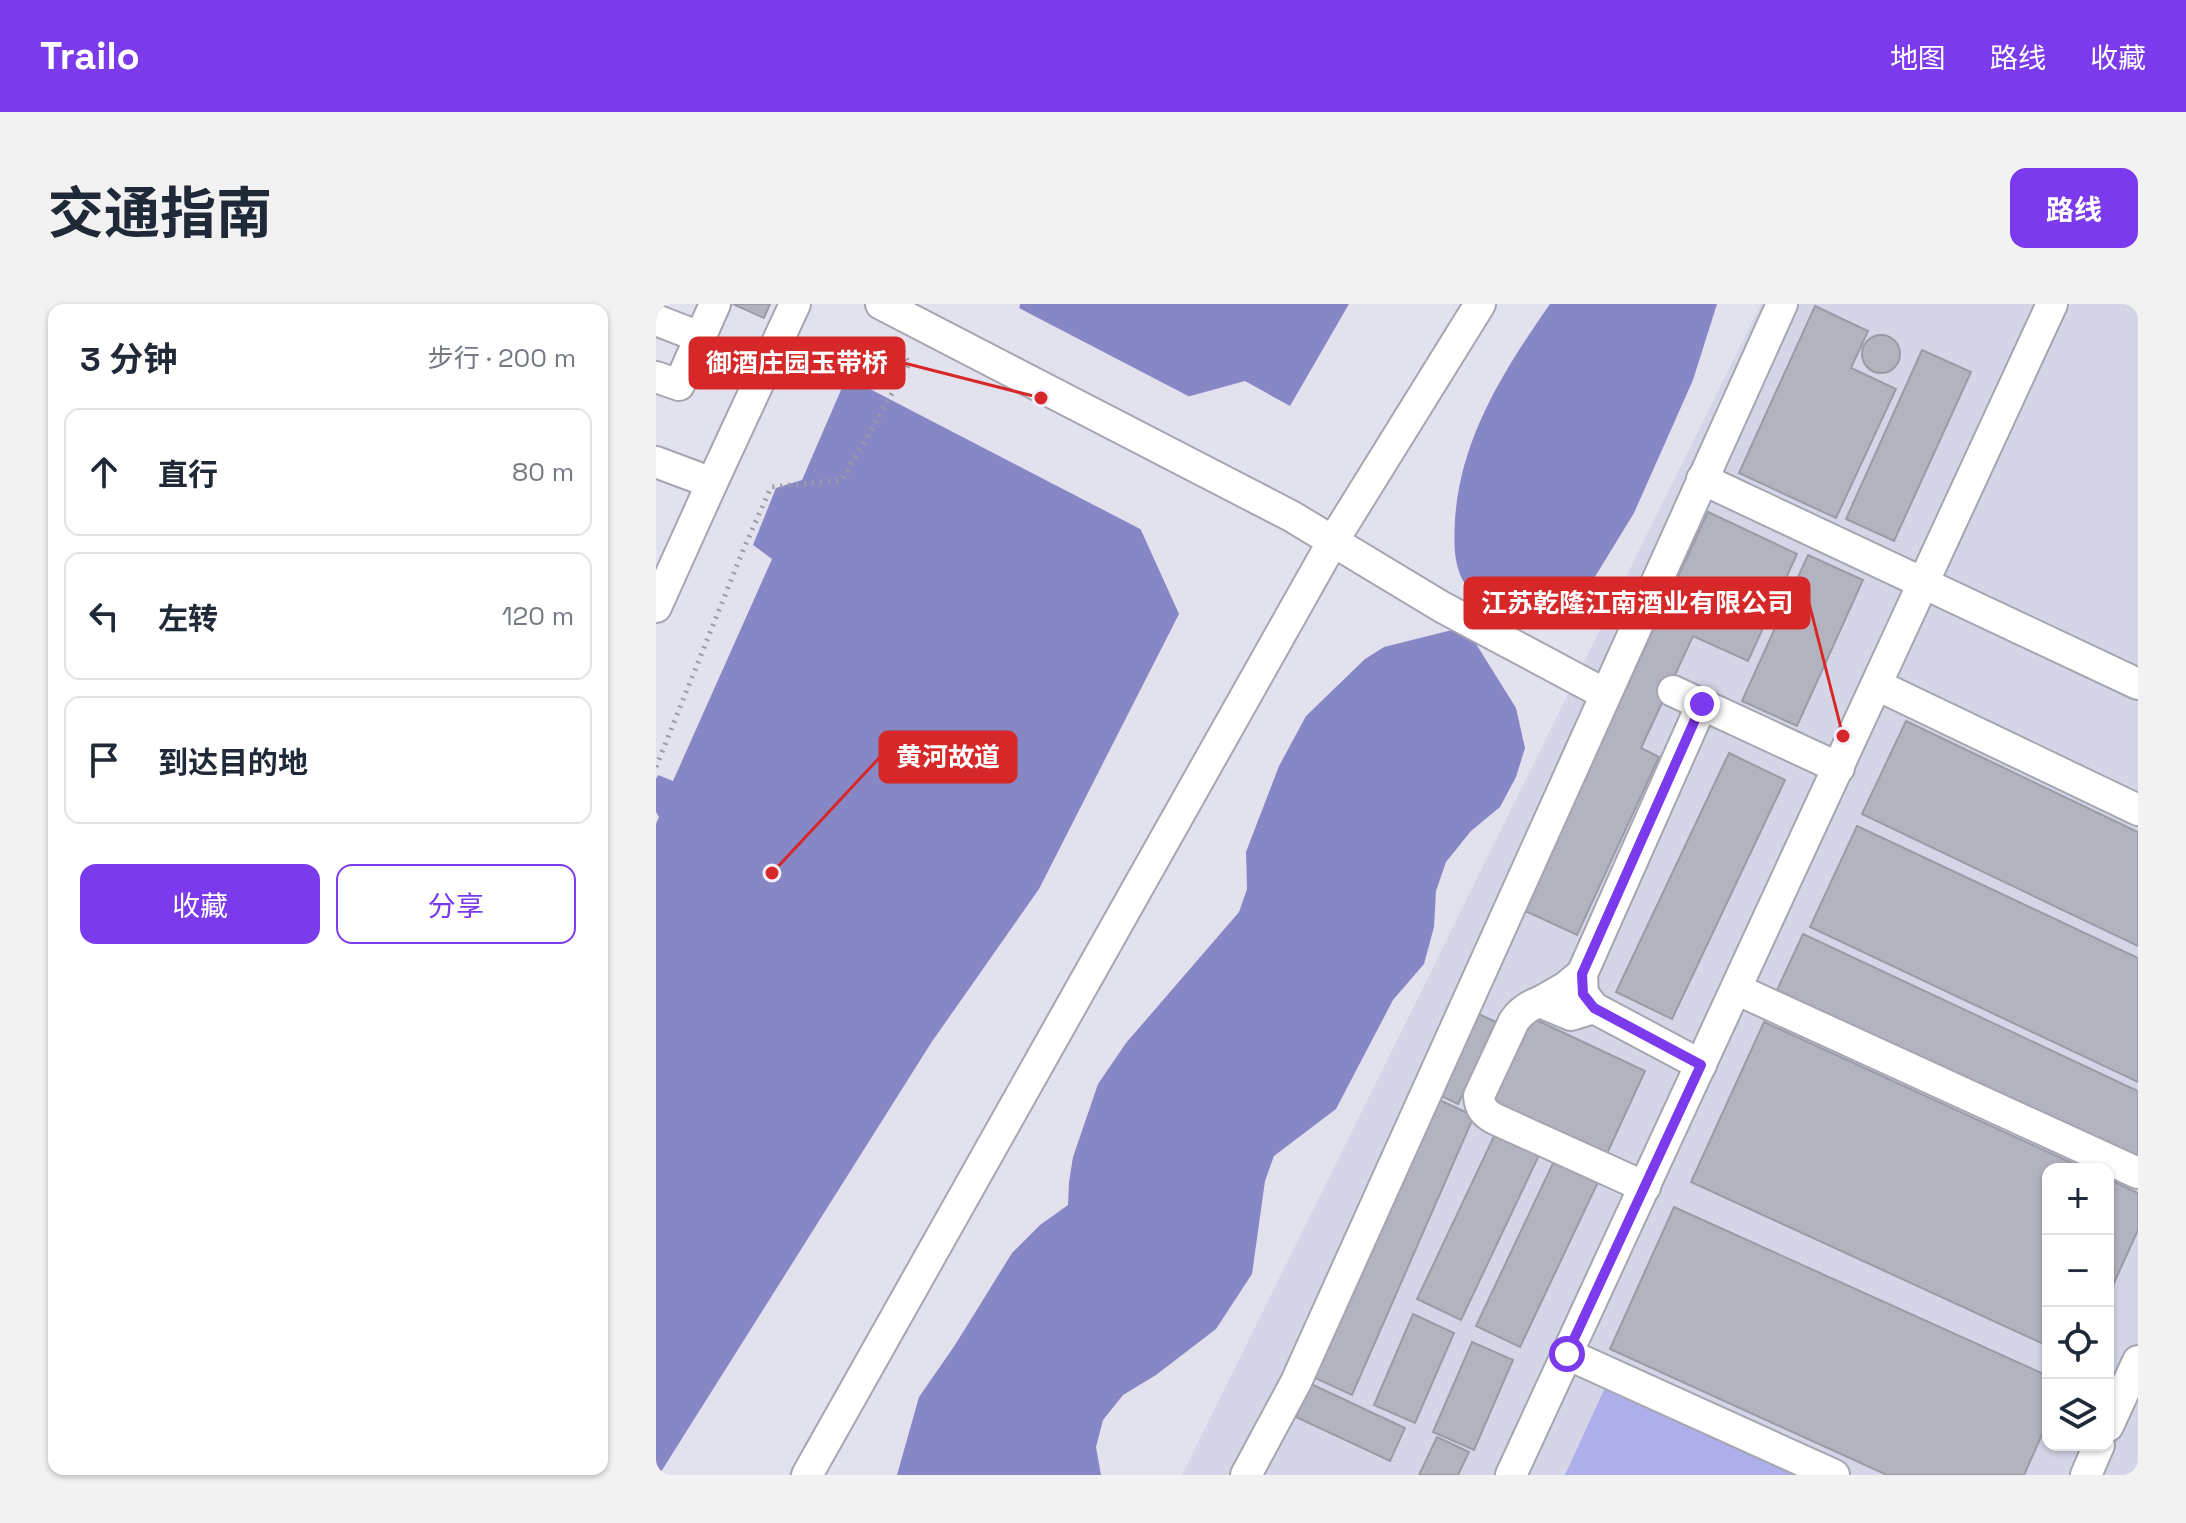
<!DOCTYPE html>
<html lang="zh">
<meta charset="utf-8">
<style>
:root{--surface:#fff;--page:#f2f2f3;--text:#1f2937;--muted:#747a83;--line:#e0e1e3;--accent:#7c3aed}
body{margin:0;font-family:"Space Grotesk","Noto Sans SC",sans-serif;background:var(--page);color:var(--text)}
.controls{position:absolute;right:24px;bottom:24px;display:grid;overflow:hidden;border-radius:16px;box-shadow:0 2px 6px #0004}
.controls button{width:72px;height:72px;display:grid;place-items:center;padding:0;border:0;border-bottom:2px solid var(--line);background:var(--surface);color:var(--text);font:40px sans-serif}
.stop{position:absolute;width:24px;height:24px;margin:-18px;border:6px solid #7c3aed;border-radius:50%;background:#fff}
.stop.end{background:#7c3aed;border-color:#fff;box-shadow:0 2px 8px #0008}
.list{margin:0;padding:0;list-style:none}
h2{display:flex;justify-content:space-between;align-items:center;height:104px;margin:0;padding:0 32px;font-size:34px}
h2 small{font-size:26px;font-weight:400;color:var(--muted)}
.list li{display:grid;grid-template-columns:52px 1fr auto;gap:24px;align-items:center;box-sizing:border-box;height:128px;margin:0 16px 16px;padding:0 16px;border:2px solid var(--line);border-radius:16px}
.list b{display:block;font-size:30px;white-space:nowrap}
.list em{font-size:26px;font-style:normal;color:var(--muted)}
.actions{display:flex;gap:16px;padding:24px 32px}
.actions a{flex:1;padding:18px 0;border:2px solid var(--accent);border-radius:16px;text-align:center;font-size:28px;color:var(--accent)}
.actions .main{background:var(--accent);color:#fff}
.icon{flex:none;width:44px;height:44px;fill:none;stroke:currentColor;stroke-width:2;stroke-linecap:round;stroke-linejoin:round}
.map{position:relative;flex:none;width:1482px;height:1171px;overflow:hidden;border-radius:16px}
header{display:flex;align-items:center;gap:48px;box-sizing:border-box;height:112px;padding:0 40px;background:var(--accent);color:#fff}
header strong{font-size:38px}
nav{display:flex;gap:44px;margin-inline-start:auto;font-size:28px}
.intro{display:flex;align-items:center;justify-content:space-between;box-sizing:border-box;height:192px;padding:0 48px}
h1{margin:0;font-size:56px}
.button{padding:20px 36px;border-radius:16px;background:var(--accent);color:#fff;font-size:28px;font-weight:700}
main{display:flex;gap:48px;padding:0 48px}
aside{flex:1;background:var(--surface);border-radius:16px;box-shadow:0 2px 6px #0004}
.map>svg:first-child{display:block}
.built{fill:#d4d5e7;fill-rule:evenodd}
.green{fill:#aeaeeb}
.water{fill:#8887c6}
.pier{fill:#e2e2ef}
.building{fill:#b3b3bf;stroke:#9a9ba6;stroke-width:2}
.lines{fill:none;stroke-linecap:round;stroke-linejoin:round}
.minor-casing{stroke:#a6a6b2;stroke-width:34}
.path{stroke:#9b9ba5;stroke-width:5;stroke-dasharray:2 6;stroke-linecap:butt}
.minor{stroke:#fff;stroke-width:30}
.route{stroke:#7c3aed;stroke-width:10}
.leader{fill:none;stroke:#d62828;stroke-width:3}
.callout-dot{fill:#d62828;stroke:#eff0fc;stroke-width:3}
.callout{fill:#d62828;stroke:#d62828;stroke-width:3}
.callout-label{font-size:26px;text-anchor:middle;font-weight:bold;fill:#fff}
</style>
<header>
<strong>Trailo</strong>
<nav><a>地图</a><a>路线</a><a>收藏</a></nav>
</header>
<div class="intro"><h1>交通指南</h1><a class="button">路线</a></div>
<main>
<aside>
<h2>3 分钟<small>步行 · 200 m</small></h2>
<ul class="list">
<li><svg class="icon" aria-label="ahead" viewBox="0 0 24 24"><path d="M12 20V5M6 11l6-6 6 6"/></svg><div><b>直行</b></div><em>80 m</em></li>
<li><svg class="icon" aria-label="left" viewBox="0 0 24 24"><path d="M17 20v-9H6M10 6l-5 5 5 5"/></svg><div><b>左转</b></div><em>120 m</em></li>
<li><svg class="icon" aria-label="arrive" viewBox="0 0 24 24"><path d="M6 21V4h12l-3 4 3 4H6"/></svg><div><b>到达目的地</b></div></li>
</ul>
<div class="actions"><a class="main">收藏</a><a>分享</a></div>
</aside>
<div class="map">
<svg width="1482" height="1171" viewBox="0 0 1482 1171">
<rect width="100%" height="100%" fill="#e2e2ef"/>
<path class="built" d="M1105 0H1482V1171H526ZM1392 865H1452V1141H1392Z"/>
<polygon class="green" points="953,1075 1161,1171 909,1171"/>
<g class="water">
<polygon points="364,0 693,0 634,102 589,77 509,99 475,204 523,310 383,585 275,739 3,1171 0,1171 0,520 3,513 0,508 0,475 2,471 17,477 116,255 97,241 120,184 146,176 204,42 284,81 314,83 359,33"/>
<path d="M894 0H1061L1037 76 978 209 937 276 882 306H831L817 335 860 404 869 444 860 473 844 503 815 527 790 558 780 587 778 623 768 660 737 696 680 805 618 852 609 877 596 970 560 1025 500 1071 467 1091 447 1116 440 1143 445 1171H241L263 1093 299 1041 356 949 384 921 412 901 413 878 417 853 442 780 470 739 583 608 591 585 590 548 623 462 650 412 709 355 728 343 804 324 821 295C816 289 810 282 806 275 797 256 798 236 799 215 805 133 848 66 894 0Z"/>
</g>
<polygon class="pier" points="361,3 538,95 512,102 479,204 490,228 187,71 203,38 285,77 313,79 333,64 356,32"/>
<g class="building">
<polygon points="77,0 114,0 108,14"/>
<polygon points="1159,2 1212,27 1195,64 1240,85 1180,214 1083,169"/>
<circle cx="1225" cy="50" r="19"/>
<polygon points="1266,46 1315,68 1238,237 1190,215"/>
<polygon points="1052,208 1141,250 1092,357 1037,332 985,444 1003,453 921,631 867,606"/>
<polygon points="1152,251 1207,276 1141,422 1086,397"/>
<polygon points="1250,417 1482,528 1482,642 1206,510"/>
<polygon points="1073,449 1129,476 1016,715 960,688"/>
<polygon points="1201,522 1482,654 1482,778 1154,623"/>
<polygon points="1147,630 1482,787 1482,855 1121,686"/>
<polygon points="816,707 840,718 802,800 779,789"/>
<polygon points="874,713 989,767 949,854 834,801"/>
<polygon points="1108,718 1429,865 1392,865 1392,1042 1035,878"/>
<polygon points="777,793 818,812 696,1091 655,1072"/>
<polygon points="840,828 884,849 805,1016 761,995"/>
<polygon points="899,855 943,876 864,1043 820,1022"/>
<polygon points="1452,875 1482,889 1482,926 1452,992"/>
<polygon points="1018,903 1392,1072 1392,1117 1368,1171 1231,1171 954,1045"/>
<polygon points="757,1010 798,1029 759,1119 718,1101"/>
<polygon points="816,1038 857,1056 818,1146 777,1128"/>
<polygon points="655,1080 749,1124 734,1157 640,1113"/>
<polygon points="781,1133 813,1148 802,1171 763,1171"/>
</g>
<g class="lines">
<defs>
<g id="minor">
<polyline points="225,0 635,212 786,303 949,390"/>
<polyline points="0,16 44,33"/>
<polyline points="0,73 23,81 59,0"/>
<polyline points="0,158 56,179 139,0"/>
<polyline points="1046,175 1482,380"/>
<polyline points="0,303 56,179"/>
<polyline points="1221,381 1482,506"/>
<polyline points="1017,387 1183,464"/>
<polyline points="926,670 910,683 884,698 915,711 938,704"/>
<polyline points="1080,685 1482,869"/>
<path d="M884 698C872 702 865 707 858 717L823 792C824 804 828 809 839 815L989 883"/>
<polyline points="1045,761 938,704 927,690 926,670 1046,400"/>
<polyline points="911,1050 1178,1171"/>
<polyline points="1452,1122 1482,1057"/>
<polyline points="151,1171 677,237 824,0"/>
<polyline points="590,1171 640,1078 1126,0"/>
<polyline points="855,1171 1396,0"/>
<polyline points="1430,1171 1443,1141"/>
</g>
</defs>
<use href="#minor" class="minor-casing"/>
<polyline class="path" points="0,463 88,244 115,183 186,176 253,60 244,41"/>
<use href="#minor" class="minor"/>
</g>
<g class="lines">
<polyline class="route" points="911,1050 1045,761 938,704 927,690 926,670 1046,400"/>
</g>
<path class="leader" d="M385 94L248 59M1187 432L1153 299M116 569L224 453"/>
<g class="callout-dot">
<circle cx="385" cy="94" r="8"/>
<circle cx="1187" cy="432" r="8"/>
<circle cx="116" cy="569" r="8"/>
</g>
<g class="callout">
<rect x="34" y="34" width="214" height="50" rx="8"/>
<rect x="809" y="274" width="344" height="50" rx="8"/>
<rect x="224" y="428" width="136" height="50" rx="8"/>
</g>
<g class="callout-label">
<text x="141" y="68">御酒庄园玉带桥</text>
<text x="981" y="308">江苏乾隆江南酒业有限公司</text>
<text x="292" y="462">黄河故道</text>
</g>
</svg>
<div class="controls">
<button>+</button>
<button>−</button>
<button><svg class="icon" aria-label="locate" viewBox="0 0 24 24"><circle cx="12" cy="12" r="6"/><path d="M12 2v4M12 18v4M2 12h4M18 12h4"/></svg></button>
<button><svg class="icon" aria-label="layers" viewBox="0 0 24 24"><path d="M12 4l9 5-9 5-9-5zM3 14l9 5 9-5"/></svg></button>
</div>
<div class="stop" style="left:911px;top:1050px"></div>
<div class="stop end" style="left:1046px;top:400px"></div>
</div>
</main>
